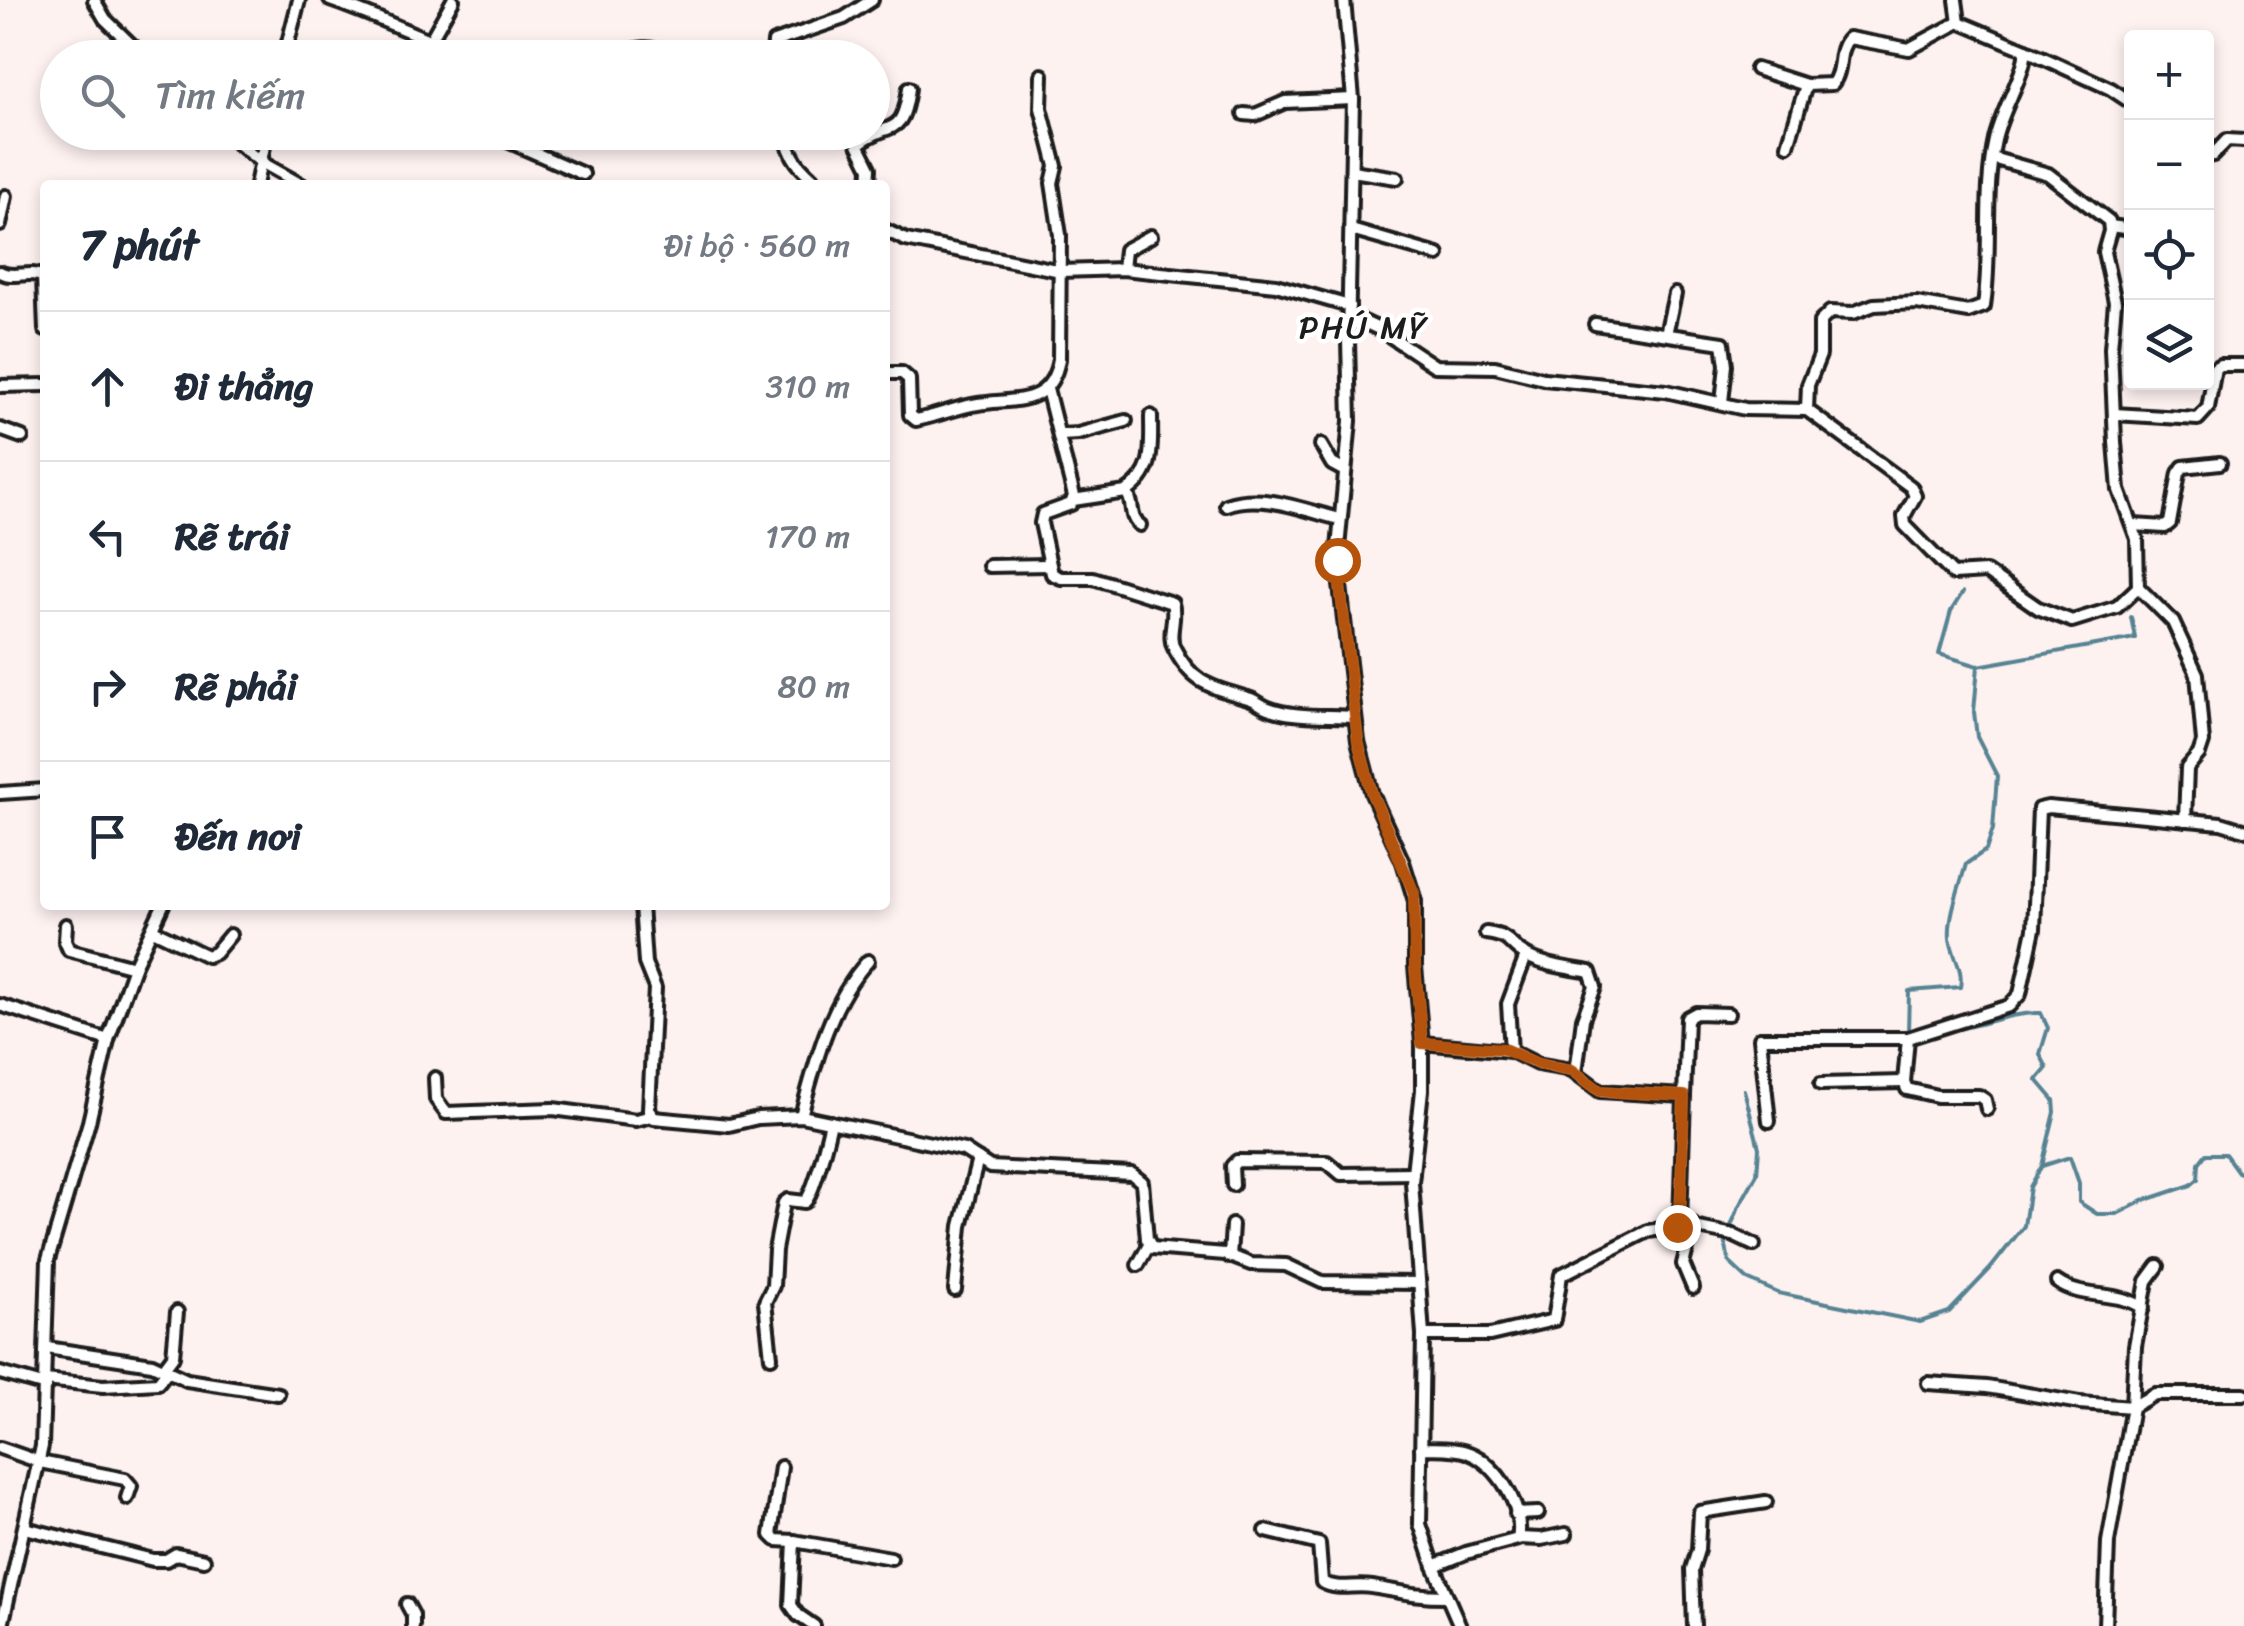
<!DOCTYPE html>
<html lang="vi">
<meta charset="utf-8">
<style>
:root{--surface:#fff;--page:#f6f6f7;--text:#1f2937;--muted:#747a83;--line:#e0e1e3}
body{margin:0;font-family:Sriracha,sans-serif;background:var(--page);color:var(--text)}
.controls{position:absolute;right:30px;top:30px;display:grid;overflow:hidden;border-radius:10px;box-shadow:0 5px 15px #0003}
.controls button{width:90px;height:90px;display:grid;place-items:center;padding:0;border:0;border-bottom:2px solid var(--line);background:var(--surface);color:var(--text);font:50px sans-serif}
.stop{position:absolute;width:30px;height:30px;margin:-22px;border:8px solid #b45309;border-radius:50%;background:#fff}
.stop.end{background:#b45309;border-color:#fff;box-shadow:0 2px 10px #0008}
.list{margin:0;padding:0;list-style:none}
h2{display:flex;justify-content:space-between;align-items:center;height:130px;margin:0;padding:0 40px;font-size:42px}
h2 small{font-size:32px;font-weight:400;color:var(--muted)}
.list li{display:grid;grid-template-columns:65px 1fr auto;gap:30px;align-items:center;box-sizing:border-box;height:150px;padding:0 40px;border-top:2px solid var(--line)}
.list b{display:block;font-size:38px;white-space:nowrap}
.list em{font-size:32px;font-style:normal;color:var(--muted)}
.icon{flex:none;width:55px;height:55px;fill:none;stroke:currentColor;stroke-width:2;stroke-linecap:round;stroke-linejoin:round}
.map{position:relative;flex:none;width:2244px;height:1626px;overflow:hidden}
.search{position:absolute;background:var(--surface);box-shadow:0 5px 15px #0003;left:40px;top:40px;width:850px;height:110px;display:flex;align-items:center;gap:25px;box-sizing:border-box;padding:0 35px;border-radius:55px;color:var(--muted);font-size:38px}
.panel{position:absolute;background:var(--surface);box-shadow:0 5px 15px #0003;left:40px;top:180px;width:850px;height:730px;border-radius:10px}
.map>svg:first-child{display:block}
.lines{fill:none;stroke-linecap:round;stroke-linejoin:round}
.stream{stroke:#578392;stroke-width:4}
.street-casing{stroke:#1c1c1c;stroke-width:18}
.street{stroke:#fff;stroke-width:10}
.route{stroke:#b45309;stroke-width:12}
.labels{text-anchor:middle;stroke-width:9;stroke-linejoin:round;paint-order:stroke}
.quarter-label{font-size:32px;letter-spacing:2.5px;fill:#1c1c1c;stroke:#fff}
</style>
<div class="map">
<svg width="2244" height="1626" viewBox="0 0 2244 1626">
<rect width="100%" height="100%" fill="#fef2f1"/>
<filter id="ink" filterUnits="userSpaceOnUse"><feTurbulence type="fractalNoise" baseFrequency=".01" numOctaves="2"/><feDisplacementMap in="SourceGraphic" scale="20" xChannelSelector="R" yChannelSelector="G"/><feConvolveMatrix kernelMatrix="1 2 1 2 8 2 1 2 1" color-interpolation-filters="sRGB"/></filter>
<g filter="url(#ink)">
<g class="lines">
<g class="stream">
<polyline points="1963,592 1951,611 1939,654 1978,666 2135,638 2131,617"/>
<path d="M1942 1031C1976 1029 2007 1012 2041 1013L2048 1028 2040 1054 2047 1068 2037 1080 2054 1100 2055 1112 2042 1166"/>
<path d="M1913 1033H1908L1909 991 1960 987C1964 968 1952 956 1950 938 1948 915 1960 886 1966 864L1986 850 1993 829 1997 776 1977 737 1974 712 1978 666"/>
<polyline points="1744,1090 1759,1148 1757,1174 1739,1206 1725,1241 1729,1262 1747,1279 1778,1293 1920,1322 1949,1312 1990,1269 2024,1226 2030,1187 2042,1166 2070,1157 2079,1183 2079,1202 2097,1214 2117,1214 2143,1201 2191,1185 2198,1179 2199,1163 2206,1154 2225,1154 2238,1172 2244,1174"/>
</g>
<defs>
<g id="street">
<polyline points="94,0 105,19 145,58"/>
<path d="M330 0C380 17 426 41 476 58"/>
<polyline points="1344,0 1353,99 1348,341 1350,421 1337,559 1358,741 1372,794 1403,862 1415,901 1415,966 1422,1043 1422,1090 1412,1182 1423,1335 1420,1524 1434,1566 1460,1626"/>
<polyline points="430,41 453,0"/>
<polyline points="2026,50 2111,89 2132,103"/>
<polyline points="284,58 299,0"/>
<path d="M606 58C628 51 653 40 672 58"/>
<polyline points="773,58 774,42 844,18 872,0"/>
<path d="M1756 69 1806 85 1832 84C1844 70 1836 50 1849 38L1909 49 1959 22"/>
<polyline points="1244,114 1255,115 1285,102 1353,99"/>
<polyline points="223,132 261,162 302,185"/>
<polyline points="487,132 583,174"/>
<path d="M785 132C790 159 800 168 820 185"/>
<polyline points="1788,145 1806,85"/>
<polyline points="2206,156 2213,155 2227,140 2244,141"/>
<polyline points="1992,158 2048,174 2109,221 2110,231 2104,252 2115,302 2111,348 2115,442 2119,490 2137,539 2138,587 2173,622 2197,674 2203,742 2199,754 2187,768 2185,820"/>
<polyline points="1352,171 1397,178"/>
<polyline points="256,185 267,132"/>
<path d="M869 185 870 168 858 144C891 119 902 140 909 88"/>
<polyline points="0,225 6,196"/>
<polyline points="2110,226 2132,229"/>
<polyline points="885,230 906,240 1061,271 1123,269 1276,285 1349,306"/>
<polyline points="1351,230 1438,255"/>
<polyline points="1123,269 1125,250 1151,236"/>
<path d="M0 272C13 280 30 269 43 277L45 330"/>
<polyline points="1349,315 1381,330 1435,366 1495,367 1544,379 1666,391 1745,409 1807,410 1911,487 1915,496 1904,516 1905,525 1953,574 1986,572 2038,608 2072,621 2117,607 2138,587"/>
<polyline points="1595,324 1723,343 1726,365 1722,402"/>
<polyline points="1666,334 1675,294"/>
<path d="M885 373H902L909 379 910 415 916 420C937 416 957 407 978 404 1015 398 1051 407 1059 359L1060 235 1052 183 1056 166 1041 108 1042 75"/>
<polyline points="0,386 45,385"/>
<path d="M1047 389 1074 496 1071 504 1043 514 1041 523 1052 574 1061 578H1093L1172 603C1177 618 1167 634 1174 648 1192 684 1211 687 1248 698 1256 700 1260 705 1268 708 1293 718 1327 715 1353 717"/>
<path d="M1807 410 1808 385 1820 355V322L1830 312 1853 313 1874 305 1917 303 1968 312 1984 306C1992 252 1983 193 1995 140 2001 111 2024 76 2026 50L1959 22 1956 0"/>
<polyline points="2114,414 2198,419 2208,408 2215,368 2220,365 2244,365"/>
<polyline points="0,429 22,437"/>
<polyline points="1060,435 1078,434 1126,421"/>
<polyline points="1321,445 1332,464 1345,471"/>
<path d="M1126 492C1155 473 1151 449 1151 416"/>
<path d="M1073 500 1126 492C1135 502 1128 518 1140 525"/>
<path d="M1226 505C1261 492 1304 510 1339 519"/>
<polyline points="2133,525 2165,527 2170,523 2179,473 2183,467 2220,463"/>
<polyline points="989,566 1048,565"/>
<polyline points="0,793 45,790"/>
<polyline points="641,905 645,963 655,988 649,1109 654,1118 729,1125 758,1118 801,1116 964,1150 990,1167 1132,1174 1142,1182 1147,1239 1152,1248 1225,1254 1251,1264 1286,1265 1322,1282 1419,1283"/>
<polyline points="66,925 65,941 69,950 134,967"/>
<polyline points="153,930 207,956 215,953 230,935"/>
<path d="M1486 933C1515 937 1506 945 1527 956 1546 966 1569 968 1590 972L1595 987 1583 1019 1576 1072"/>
<polyline points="0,1005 108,1040"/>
<polyline points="1422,1043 1511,1051 1537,1064 1572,1070 1600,1091 1684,1096 1680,1222 1677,1227 1648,1231 1561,1275 1554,1320 1490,1335 1423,1335"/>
<polyline points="1511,1051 1508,1004 1526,956"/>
<polyline points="435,1078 436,1099 446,1113 553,1109 636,1120 652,1116"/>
<polyline points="1821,1084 1904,1082"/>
<polyline points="1684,1096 1687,1018 1696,1013 1728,1014"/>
<polyline points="1987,1109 1985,1100 1979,1096 1937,1096 1907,1089 1904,1082 1908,1038 2009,1006 2020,994 2034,929 2039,809 2048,807 2221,823 2244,830"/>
<path d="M801 1116C815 1063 830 1002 868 961"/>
<polyline points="1769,1121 1760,1038 1908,1038"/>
<polyline points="1233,1185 1232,1166 1237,1161 1327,1162 1341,1174 1413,1173"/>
<polyline points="1679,1224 1733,1235 1754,1245"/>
<polyline points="1693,1225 1683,1264 1693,1288"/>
<polyline points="1230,1257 1232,1225"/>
<polyline points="1138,1265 1149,1245"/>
<path d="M2057 1282C2082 1300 2118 1290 2143 1308"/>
<polyline points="955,1290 961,1226 978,1159"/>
<polyline points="47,1348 152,1364 187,1380 278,1394"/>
<path d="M771 1357 765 1302 773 1286 775 1250 784 1203 788 1200 805 1202C815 1191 827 1139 831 1122"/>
<polyline points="164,1368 173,1356 177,1312"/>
<polyline points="0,1373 46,1386"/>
<polyline points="45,1380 103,1386 158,1383 168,1370"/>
<polyline points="1928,1383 1987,1387 2080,1403 2132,1407 2155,1394 2244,1394"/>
<polyline points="0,1448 40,1462 125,1479 131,1486 127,1498"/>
<path d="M1421 1448C1436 1449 1455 1447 1469 1453 1498 1464 1525 1509 1518 1539L1466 1553 1434 1566"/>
<polyline points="781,1467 771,1535 776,1540 794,1541 791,1605 798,1615 814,1626"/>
<polyline points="1516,1514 1538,1513"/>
<polyline points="25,1528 153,1560 166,1560 176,1554 204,1560"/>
<path d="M1266 1531 1319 1544 1322 1582C1338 1591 1354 1584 1372 1587 1401 1592 1416 1596 1447 1596"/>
<polyline points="1519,1538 1541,1539 1566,1534"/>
<polyline points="794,1541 891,1558"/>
<polyline points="407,1604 413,1615 413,1626"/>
<polyline points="2,1626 42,1446 48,1260 89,1122 108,1040 134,967 163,905"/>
<polyline points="1694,1626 1692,1569 1698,1550 1700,1512 1766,1502"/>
<polyline points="2105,1626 2108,1542 2132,1407 2135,1346 2147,1281 2158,1266"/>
</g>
</defs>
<use href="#street" class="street-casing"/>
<use href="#street" class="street"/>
</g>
</g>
<g class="lines" filter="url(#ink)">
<polyline class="route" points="1337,560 1358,741 1372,794 1414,893 1415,966 1422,1043 1504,1049 1538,1064 1572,1070 1600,1091 1684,1096 1680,1222 1677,1227"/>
</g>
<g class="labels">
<g class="quarter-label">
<text x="1364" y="338">PHÚ MỸ</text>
</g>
</g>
</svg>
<div class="controls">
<button>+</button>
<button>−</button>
<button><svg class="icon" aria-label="locate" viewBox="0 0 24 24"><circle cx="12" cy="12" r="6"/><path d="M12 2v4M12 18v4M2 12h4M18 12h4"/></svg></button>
<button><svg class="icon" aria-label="layers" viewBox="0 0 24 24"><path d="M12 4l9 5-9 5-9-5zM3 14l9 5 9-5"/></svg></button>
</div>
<div class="stop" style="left:1337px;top:560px"></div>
<div class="stop end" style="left:1677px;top:1227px"></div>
<div class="search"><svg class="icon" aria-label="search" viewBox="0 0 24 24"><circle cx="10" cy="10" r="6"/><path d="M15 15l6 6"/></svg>Tìm kiếm</div>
<section class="panel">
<h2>7 phút<small>Đi bộ · 560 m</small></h2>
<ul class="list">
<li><svg class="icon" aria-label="ahead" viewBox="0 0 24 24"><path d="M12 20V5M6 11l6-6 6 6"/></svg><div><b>Đi thẳng</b></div><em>310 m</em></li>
<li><svg class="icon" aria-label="left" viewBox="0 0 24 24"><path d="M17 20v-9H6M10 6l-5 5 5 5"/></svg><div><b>Rẽ trái</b></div><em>170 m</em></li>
<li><svg class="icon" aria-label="right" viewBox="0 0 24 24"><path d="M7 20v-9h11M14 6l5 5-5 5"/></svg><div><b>Rẽ phải</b></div><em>80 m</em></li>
<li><svg class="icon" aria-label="arrive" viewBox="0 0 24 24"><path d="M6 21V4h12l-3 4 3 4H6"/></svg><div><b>Đến nơi</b></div></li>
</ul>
</section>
</div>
